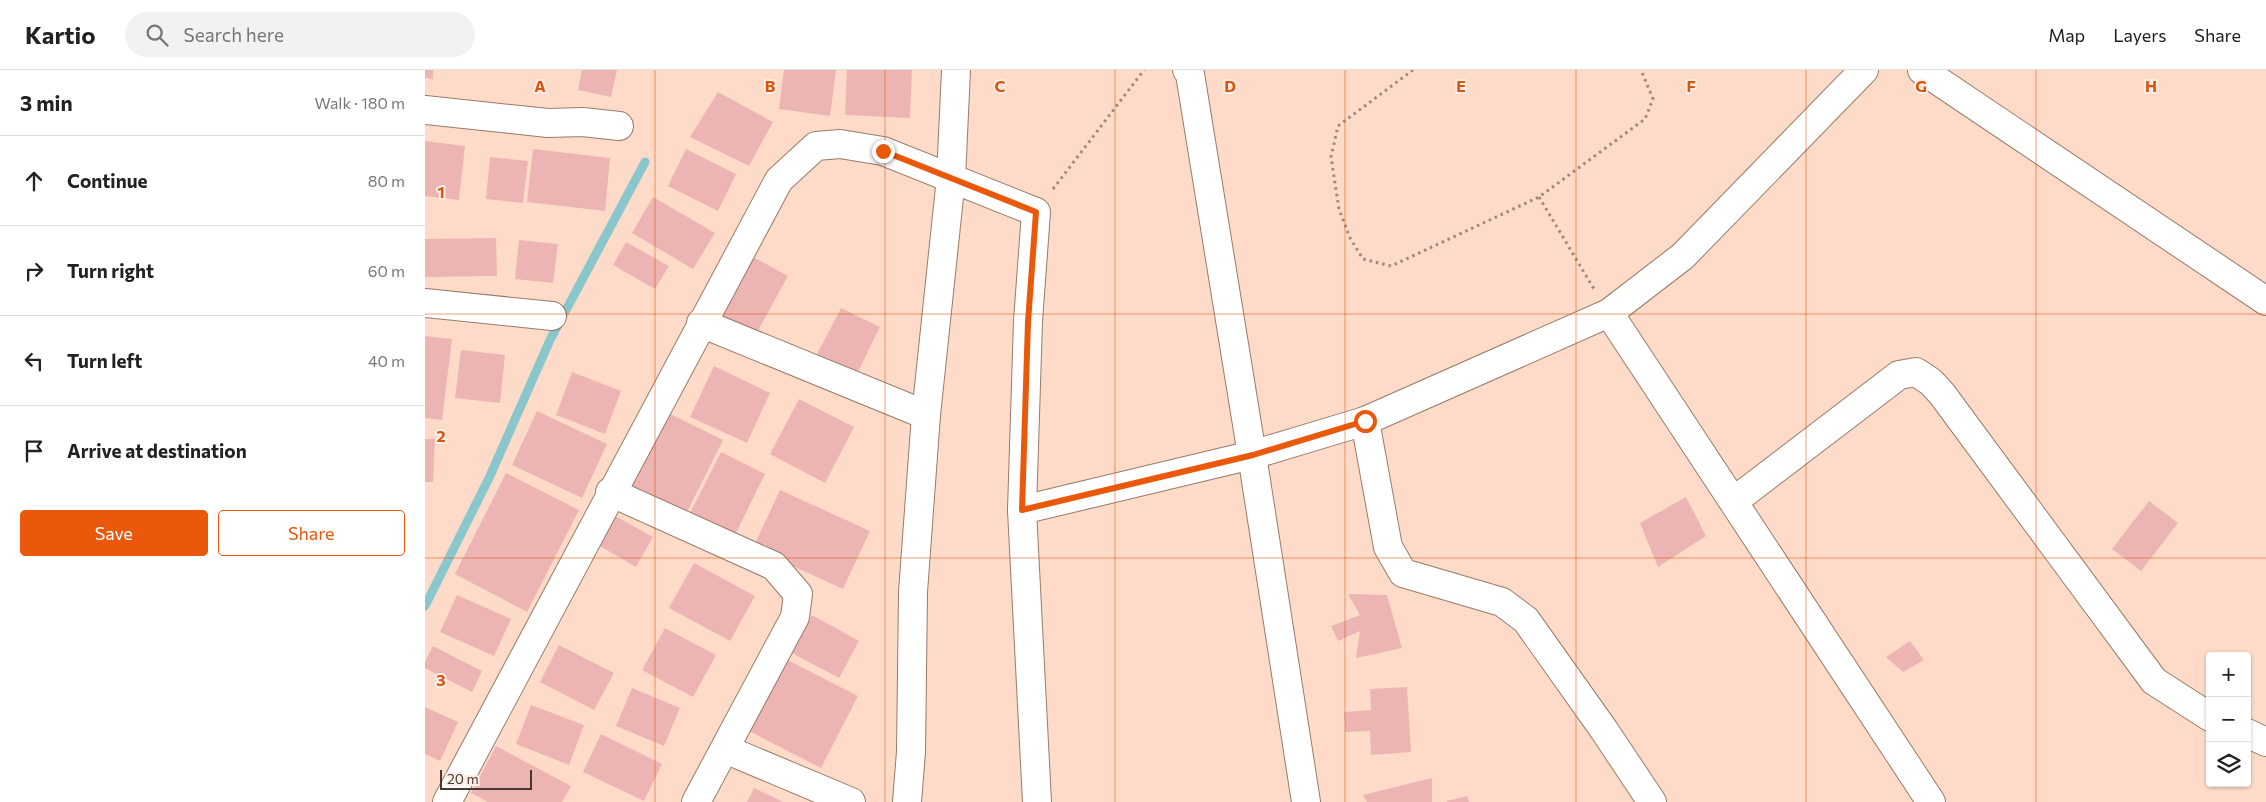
<!DOCTYPE html>
<meta charset="utf-8">
<style>
:root{--surface:#fff;--page:#f2f2f2;--text:#222;--muted:#767676;--line:#e0e0e0;--accent:#ea580c}
body{margin:0;font-family:Commissioner,sans-serif;background:var(--page);color:var(--text)}
.controls{position:absolute;right:15px;bottom:15px;display:grid;overflow:hidden;border-radius:5px;box-shadow:0 1px 4px #0004}
.controls button{width:45px;height:45px;display:grid;place-items:center;padding:0;border:0;border-bottom:1px solid var(--line);background:var(--surface);color:var(--text);font:25px sans-serif}
.scale{position:absolute;left:15px;bottom:12px;width:92px;box-sizing:border-box;padding-left:5px;border:2px solid #473932;border-top:0;font-size:14px;line-height:18px;white-space:nowrap;color:#473932;-webkit-text-stroke:4px #fcede6;paint-order:stroke}
.stop{position:absolute;width:15px;height:15px;margin:-11px;border:4px solid #ea580c;border-radius:50%;background:#fff}
.stop.end{background:#ea580c;border-color:#fff;box-shadow:0 1px 5px #0008}
.list{margin:0;padding:0;list-style:none}
h2{display:flex;justify-content:space-between;align-items:center;height:65px;margin:0;padding:0 20px;font-size:21px}
h2 small{font-size:16px;font-weight:400;color:var(--muted)}
.list li{display:grid;grid-template-columns:32px 1fr auto;gap:15px;align-items:center;box-sizing:border-box;height:90px;padding:0 20px;border-top:1px solid var(--line)}
.list b{display:block;font-size:19px;white-space:nowrap}
.list em{font-size:16px;font-style:normal;color:var(--muted)}
.actions{display:flex;gap:10px;padding:15px 20px}
.actions a{flex:1;padding:11px 0;border:1px solid var(--accent);border-radius:5px;text-align:center;font-size:18px;color:var(--accent)}
.actions .main{background:var(--accent);color:#fff}
.icon{flex:none;width:28px;height:28px;fill:none;stroke:currentColor;stroke-width:2;stroke-linecap:round;stroke-linejoin:round}
.map{position:relative;flex:none;width:1841px;height:732px;overflow:hidden}
header{display:flex;align-items:center;gap:30px;box-sizing:border-box;height:70px;padding:0 25px;background:var(--surface);border-bottom:1px solid var(--line)}
header strong{font-size:24px}
nav{display:flex;gap:28px;margin-inline-start:auto;font-size:18px}
.search{width:350px;height:45px;background:var(--page);display:flex;align-items:center;gap:12px;box-sizing:border-box;padding:0 18px;border-radius:28px;color:var(--muted);font-size:19px}
main{display:flex}
aside{flex:1;background:var(--surface)}
.map>svg:first-child{display:block}
.lines{fill:none;stroke-linecap:round;stroke-linejoin:round}
.stream{stroke:#89c7cc;stroke-width:9}
.building{fill:#ecb5b4}
.street-casing{stroke:#9a7a69;stroke-width:30}
.path{stroke:#9f877a;stroke-width:3;stroke-dasharray:2.5 4;stroke-linecap:butt}
.street{stroke:#fff;stroke-width:28}
.route{stroke:#ea580c;stroke-width:6}
.grid{fill:none;stroke:#d85610;stroke-width:1;stroke-opacity:0.55}
.grid-label{font-size:16px;text-anchor:middle;font-weight:bold;fill:#d85610;stroke:#fcede6;stroke-width:4;stroke-linejoin:round;paint-order:stroke}
</style>
<header>
<strong>Kartio</strong>
<div class="search"><svg class="icon" aria-label="search" viewBox="0 0 24 24"><circle cx="10" cy="10" r="6"/><path d="M15 15l6 6"/></svg>Search here</div>
<nav><a>Map</a><a>Layers</a><a>Share</a></nav>
</header>
<main>
<aside>
<h2>3 min<small>Walk · 180 m</small></h2>
<ul class="list">
<li><svg class="icon" aria-label="ahead" viewBox="0 0 24 24"><path d="M12 20V5M6 11l6-6 6 6"/></svg><div><b>Continue</b></div><em>80 m</em></li>
<li><svg class="icon" aria-label="right" viewBox="0 0 24 24"><path d="M7 20v-9h11M14 6l5 5-5 5"/></svg><div><b>Turn right</b></div><em>60 m</em></li>
<li><svg class="icon" aria-label="left" viewBox="0 0 24 24"><path d="M17 20v-9H6M10 6l-5 5 5 5"/></svg><div><b>Turn left</b></div><em>40 m</em></li>
<li><svg class="icon" aria-label="arrive" viewBox="0 0 24 24"><path d="M6 21V4h12l-3 4 3 4H6"/></svg><div><b>Arrive at destination</b></div></li>
</ul>
<div class="actions"><a class="main">Save</a><a>Share</a></div>
</aside>
<div class="map">
<svg width="1841" height="732" viewBox="0 0 1841 732">
<rect width="100%" height="100%" fill="#fedbc8"/>
<g class="lines">
<polyline class="stream" points="0,536 65,406 125,270 220,92"/>
</g>
<g class="building">
<polygon points="0,0 8,0 8,9 0,8"/>
<polygon points="157,0 192,0 186,27 153,20"/>
<polygon points="359,0 411,0 405,46 354,39"/>
<polygon points="422,0 487,0 485,48 420,45"/>
<polygon points="293,22 348,52 324,96 265,67"/>
<polygon points="0,71 40,76 34,130 0,126"/>
<polygon points="108,79 185,88 180,141 102,132"/>
<polygon points="261,79 311,104 293,141 243,116"/>
<polygon points="65,87 103,91 98,133 61,129"/>
<polygon points="228,127 290,163 268,199 207,163"/>
<polygon points="71,168 72,206 0,207 0,169"/>
<polygon points="94,170 133,174 128,213 90,209"/>
<polygon points="201,172 244,196 230,219 188,195"/>
<polygon points="317,181 363,206 330,266 285,242"/>
<polygon points="416,238 455,257 429,310 389,290"/>
<polygon points="0,266 27,269 17,350 0,348"/>
<polygon points="36,280 80,285 75,333 30,328"/>
<polygon points="289,296 345,323 322,373 265,347"/>
<polygon points="147,302 196,321 180,364 131,345"/>
<polygon points="374,329 429,357 400,413 345,384"/>
<polygon points="112,341 182,374 157,428 87,395"/>
<polygon points="241,342 298,370 261,444 205,415"/>
<polygon points="0,369 10,369 8,412 0,412"/>
<polygon points="296,382 340,404 310,465 265,443"/>
<polygon points="81,403 154,440 102,542 30,504"/>
<polygon points="355,420 445,461 418,519 328,478"/>
<polygon points="1261,427 1281,466 1233,497 1215,453"/>
<polygon points="1724,431 1753,453 1716,501 1687,479"/>
<polygon points="190,446 228,467 211,497 173,475"/>
<polygon points="269,493 330,526 305,571 244,538"/>
<polygon points="923,524 962,525 977,578 931,588 935,561 913,571 906,556 935,545"/>
<polygon points="32,525 86,549 69,586 15,562"/>
<polygon points="387,545 434,571 414,608 367,583"/>
<polygon points="240,558 291,585 268,627 217,600"/>
<polygon points="1485,571 1499,590 1478,602 1461,587"/>
<polygon points="134,575 189,603 169,640 115,612"/>
<polygon points="8,576 57,601 47,622 0,598 0,592"/>
<polygon points="345,581 433,626 396,698 308,653"/>
<polygon points="982,617 986,682 946,685 945,661 920,662 919,642 946,640 945,619"/>
<polygon points="207,618 255,638 239,676 191,656"/>
<polygon points="106,635 159,655 144,695 91,674"/>
<polygon points="0,637 33,652 15,691 0,684"/>
<polygon points="176,664 237,694 219,731 158,702"/>
<polygon points="71,676 146,716 137,732 63,732 46,723"/>
<polygon points="1007,708 1007,732 942,732 938,725"/>
<polygon points="329,718 358,732 322,732"/>
<polygon points="1042,726 1044,732 1022,732 1022,731"/>
</g>
<g class="lines">
<defs>
<g id="street">
<polyline points="762,0 765,4 827,385 881,732"/>
<polyline points="1497,0 1841,231"/>
<polyline points="0,40 123,53 158,52 194,56"/>
<polyline points="0,233 127,246"/>
<polyline points="1184,243 1506,732"/>
<polyline points="276,253 501,345"/>
<polyline points="940,351 963,477 978,503 1077,532 1101,550 1179,660 1227,732"/>
<polyline points="185,422 349,496 373,524 370,547 271,732"/>
<polyline points="1309,431 1474,305 1491,302 1506,312 1517,324 1729,611 1785,647"/>
<polyline points="597,440 827,385 940,351 1184,243 1258,186 1439,0"/>
<polyline points="1822,663 1841,672"/>
<polyline points="300,679 426,732"/>
<polyline points="22,732 354,110 391,76 415,74 458,81 611,142 603,251 597,440 612,732"/>
<polyline points="482,732 486,682 488,522 501,345 526,108 531,0"/>
</g>
</defs>
<use href="#street" class="street-casing"/>
<g class="path">
<polyline points="988,0 913,56 906,87 914,139 925,168 938,189 966,196 1114,127 1220,49 1228,29 1216,0"/>
<polyline points="628,119 719,0"/>
<polyline points="1114,127 1169,219"/>
</g>
<use href="#street" class="street"/>
</g>
<g class="lines">
<polyline class="route" points="458,81 611,142 603,252 597,440 828,385 940,351"/>
</g>
<path class="grid" d="M230 0V732M460 0V732M690 0V732M920 0V732M1151 0V732M1381 0V732M1611 0V732M0 244H1841M0 488H1841"/>
<g class="grid-label">
<text x="115" y="22">A</text>
<text x="345" y="22">B</text>
<text x="575" y="22">C</text>
<text x="805" y="22">D</text>
<text x="1036" y="22">E</text>
<text x="1266" y="22">F</text>
<text x="1496" y="22">G</text>
<text x="1726" y="22">H</text>
<text x="16" y="128">1</text>
<text x="16" y="372">2</text>
<text x="16" y="616">3</text>
</g>
</svg>
<div class="controls">
<button>+</button>
<button>−</button>
<button><svg class="icon" aria-label="layers" viewBox="0 0 24 24"><path d="M12 4l9 5-9 5-9-5zM3 14l9 5 9-5"/></svg></button>
</div>
<div class="scale">20 m</div>
<div class="stop" style="left:940px;top:351px"></div>
<div class="stop end" style="left:458px;top:81px"></div>
</div>
</main>
